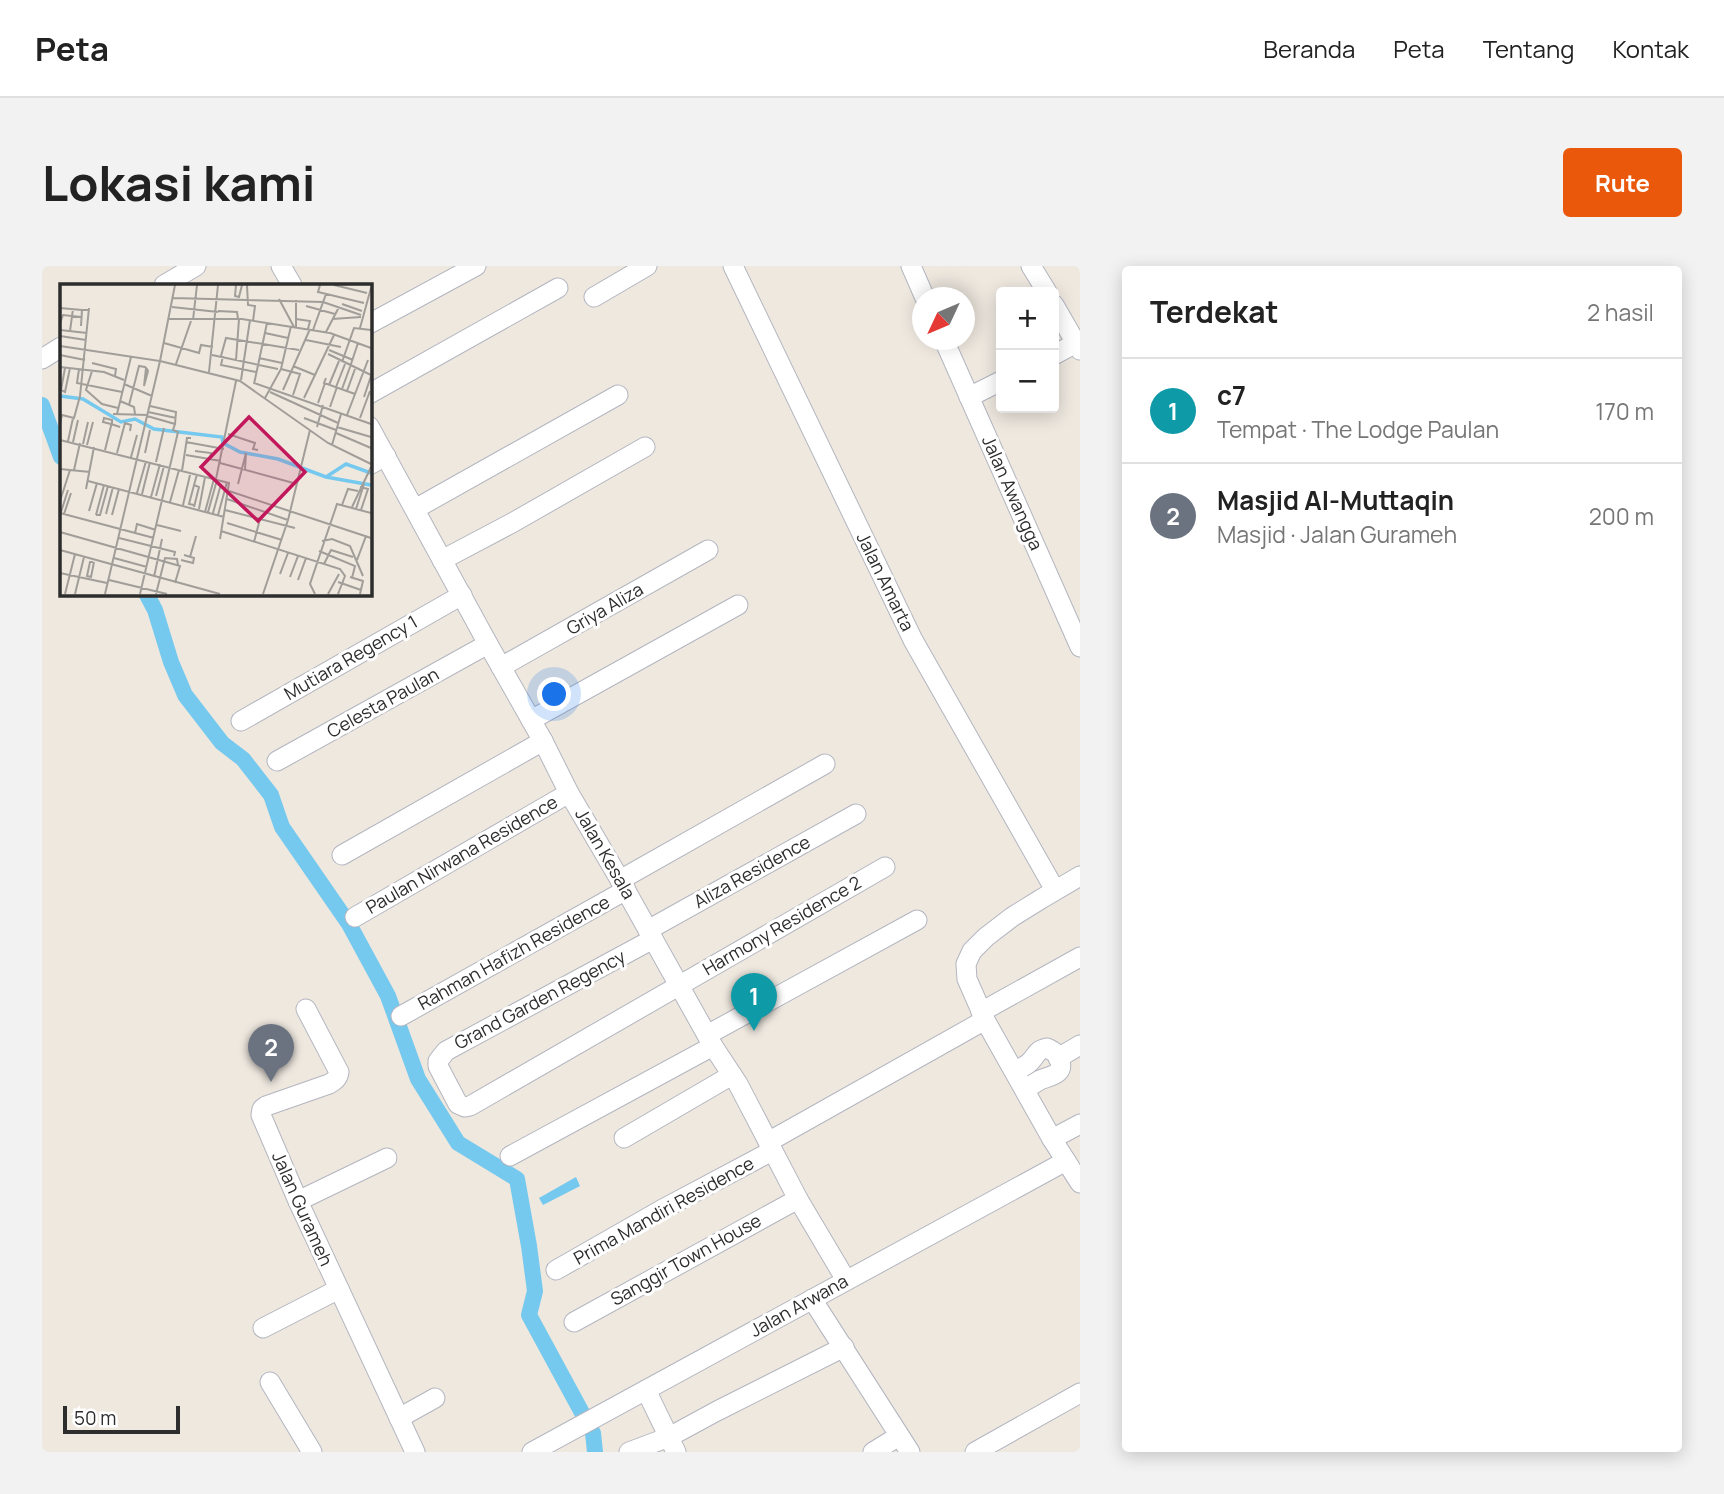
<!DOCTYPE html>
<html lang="id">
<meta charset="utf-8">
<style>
:root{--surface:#fff;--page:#f2f2f2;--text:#222;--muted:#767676;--line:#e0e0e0;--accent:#ea580c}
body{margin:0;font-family:Manrope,sans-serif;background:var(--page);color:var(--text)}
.controls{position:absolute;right:21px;top:21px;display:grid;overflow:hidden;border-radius:7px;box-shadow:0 4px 18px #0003}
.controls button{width:63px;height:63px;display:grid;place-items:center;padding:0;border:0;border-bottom:2px solid var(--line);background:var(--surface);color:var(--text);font:35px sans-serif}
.compass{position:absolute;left:870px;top:21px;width:63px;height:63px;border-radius:50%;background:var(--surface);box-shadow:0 4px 18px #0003;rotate:226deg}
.scale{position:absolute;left:21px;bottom:18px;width:117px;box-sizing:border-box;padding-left:7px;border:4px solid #2d2d2d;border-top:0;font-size:19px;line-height:24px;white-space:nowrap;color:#2d2d2d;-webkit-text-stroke:5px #fff;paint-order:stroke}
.you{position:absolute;left:513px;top:429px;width:24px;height:24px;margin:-18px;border:5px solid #fff;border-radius:50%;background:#1a73e8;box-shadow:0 0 0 10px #1a73e833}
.badge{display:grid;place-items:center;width:46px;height:46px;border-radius:50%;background:var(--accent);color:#fff;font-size:23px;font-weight:700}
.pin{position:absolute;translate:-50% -58px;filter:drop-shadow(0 2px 4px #0008)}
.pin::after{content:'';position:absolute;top:37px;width:24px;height:21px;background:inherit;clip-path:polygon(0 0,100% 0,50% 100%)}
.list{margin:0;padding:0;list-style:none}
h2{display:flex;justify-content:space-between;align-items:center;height:91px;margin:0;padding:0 28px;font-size:30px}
h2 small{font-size:23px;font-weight:400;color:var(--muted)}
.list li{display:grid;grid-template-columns:46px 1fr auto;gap:21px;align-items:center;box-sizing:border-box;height:105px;padding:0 28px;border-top:2px solid var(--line)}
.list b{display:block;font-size:26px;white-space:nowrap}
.list p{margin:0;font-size:23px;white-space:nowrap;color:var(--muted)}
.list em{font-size:23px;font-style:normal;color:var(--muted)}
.map{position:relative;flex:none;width:1038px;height:1186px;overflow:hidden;border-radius:7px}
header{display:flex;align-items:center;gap:42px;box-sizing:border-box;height:98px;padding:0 35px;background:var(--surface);border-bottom:2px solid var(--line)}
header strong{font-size:33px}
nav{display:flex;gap:38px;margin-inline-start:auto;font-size:24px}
.intro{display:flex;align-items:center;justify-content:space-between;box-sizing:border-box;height:168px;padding:0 42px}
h1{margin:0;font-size:49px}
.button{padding:18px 32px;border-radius:7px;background:var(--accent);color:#fff;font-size:24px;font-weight:700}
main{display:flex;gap:42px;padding:0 42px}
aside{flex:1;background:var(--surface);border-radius:7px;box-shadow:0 4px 18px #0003}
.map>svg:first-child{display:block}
.water{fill:#75c9ee}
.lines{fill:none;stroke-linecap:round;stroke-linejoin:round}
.canal{stroke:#75c9ee;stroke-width:16}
.minor-casing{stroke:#b3b5c0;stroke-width:21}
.minor{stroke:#fff;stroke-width:19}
.labels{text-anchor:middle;stroke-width:6;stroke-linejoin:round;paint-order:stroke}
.street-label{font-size:18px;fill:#2d2d2d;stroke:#fff}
.inset-river{fill:none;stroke:#75c9ee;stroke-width:3.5}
.inset-road{fill:none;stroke:#a19d98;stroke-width:2}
.view{fill:#c2185b;fill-opacity:0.15;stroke:#c2185b;stroke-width:3.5}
.inset-edge{fill:none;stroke:#2d2d2d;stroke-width:3.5}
</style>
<header>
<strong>Peta</strong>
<nav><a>Beranda</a><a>Peta</a><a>Tentang</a><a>Kontak</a></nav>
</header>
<div class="intro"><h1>Lokasi kami</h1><a class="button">Rute</a></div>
<main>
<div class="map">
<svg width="1038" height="1186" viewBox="0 0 1038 1186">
<rect width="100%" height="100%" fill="#eee8df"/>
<polygon class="water" points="534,911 538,920 501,939 497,932"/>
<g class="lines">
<g class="canal">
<polyline points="0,139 19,191"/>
<polyline points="104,327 113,344 129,396 143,429 180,477 201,493 229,529 240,561 307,658 346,730 376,813 416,877 475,913 487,980 493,1025 487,1049 551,1167 553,1186"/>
</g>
<defs>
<g id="minor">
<polyline points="239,0 250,19"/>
<polyline points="691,0 871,374 1013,624"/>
<polyline points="869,0 883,32"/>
<polyline points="989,0 1005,26"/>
<polyline points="122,19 154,0"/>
<polyline points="552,31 605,0"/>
<polyline points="1012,39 1038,84"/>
<polyline points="327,58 434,0"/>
<polyline points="902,74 1038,381"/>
<polyline points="1012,89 1034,77"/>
<polyline points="0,93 19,81"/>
<polyline points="327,128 516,22"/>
<polyline points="927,131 959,115"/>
<polyline points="327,160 446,378 501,475 527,527 578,614 671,780 696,818 756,933 804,1014"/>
<polyline points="327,199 344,190"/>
<polyline points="373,243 576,129"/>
<polyline points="400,294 470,257 603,181"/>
<polyline points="459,401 666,284"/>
<polyline points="489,454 696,339"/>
<polyline points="199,455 420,329"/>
<polyline points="235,495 446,378"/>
<polyline points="300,589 501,475"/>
<polyline points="1038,610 999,633 970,651 944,671 930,685 924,698 925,713 943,754 1010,873 1038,917"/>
<polyline points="578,614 783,498"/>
<polyline points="313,651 527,527"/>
<polyline points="606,664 814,548"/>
<polyline points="611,673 404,785 396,795 396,800 416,838 423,841 428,840 843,601"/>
<path d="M264 743 297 806C296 813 292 815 287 818L224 840 220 843 219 849 256 935 373 1186"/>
<polyline points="939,746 1038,691"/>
<polyline points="359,750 584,624"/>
<polyline points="665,769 875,654"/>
<polyline points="1016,792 1038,779"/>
<path d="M973 805C977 803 984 800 988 796 996 788 993 785 1005 782 1011 785 1015 787 1017 793 1024 809 1007 810 998 814 993 817 988 820 983 823"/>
<polyline points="582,872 690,809"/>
<polyline points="1010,873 1038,858"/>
<polyline points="726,876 943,754"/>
<polyline points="468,890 671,780"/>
<polyline points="256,935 345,892"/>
<polyline points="514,1004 619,944 730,885"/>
<polyline points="770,1033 868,1186"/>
<polyline points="532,1056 756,933"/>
<polyline points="221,1062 297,1023"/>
<polyline points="228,1116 270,1186"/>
<polyline points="604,1124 634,1186"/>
<polyline points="357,1152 393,1132"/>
<polyline points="490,1186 1024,895"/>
<polyline points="587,1186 627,1171 675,1145 802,1081"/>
<polyline points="831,1186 857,1170"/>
<polyline points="933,1186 1038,1127"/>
</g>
</defs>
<use href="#minor" class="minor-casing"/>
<use href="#minor" class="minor"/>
</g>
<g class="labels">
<g class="street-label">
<text transform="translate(970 227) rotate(66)" y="6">Jalan Awangga</text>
<text transform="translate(843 316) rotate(64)" y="6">Jalan Amarta</text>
<text transform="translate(563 343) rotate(-30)" y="6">Griya Aliza</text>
<text transform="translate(309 392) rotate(-30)" y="6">Mutiara Regency 1</text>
<text transform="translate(341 437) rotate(-29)" y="6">Celesta Paulan</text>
<text transform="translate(563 588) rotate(60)" y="6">Jalan Kesala</text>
<text transform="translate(420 589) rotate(-30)" y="6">Paulan Nirwana Residence</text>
<text transform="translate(710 606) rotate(-29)" y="6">Aliza Residence</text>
<text transform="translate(740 660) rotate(-30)" y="6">Harmony Residence 2</text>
<text transform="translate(472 687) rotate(-29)" y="6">Rahman Hafizh Residence</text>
<text transform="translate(498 734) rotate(-28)" y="6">Grand Garden Regency</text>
<text transform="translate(260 943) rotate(66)" y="6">Jalan Gurameh</text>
<text transform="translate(622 945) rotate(-29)" y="6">Prima Mandiri Residence</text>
<text transform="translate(644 994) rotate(-29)" y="6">Sanggir Town House</text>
<text transform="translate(757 1040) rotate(-29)" y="6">Jalan Arwana</text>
</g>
</g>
<g transform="translate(18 18)">
<rect width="312" height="312" fill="#eee8df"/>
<path class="inset-river" d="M0 112 23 115 61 138 75 135 94 145 162 153 163 159 180 168 218 175 266 193 286 180 311 189M266 193 311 201"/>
<path class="inset-road" d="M176 1 175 12 179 13 182 1M187 1 188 21 195 22 193 37M260 1 258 8 304 19M274 1 307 9M113 14 263 18 301 31M219 15 234 43M282 20 302 27M246 22 275 30M112 23 158 28M0 24 22 26M158 27 177 28 178 35M109 35H182L270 49 311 64M236 35 250 37 248 45M272 35 301 33M133 36 137 1M0 39 3 31 21 33M21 42 22 26H29M236 43V16M300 44 311 4M0 46 27 49M253 46 266 10M10 47 13 25M266 48 279 23M205 49 228 54M0 52 26 56M246 56 281 63M104 59 139 69 141 61 153 63M0 62 100 77 45 310M269 66 293 76M268 70 311 91M0 71 25 76M152 71 218 85M161 72 166 54 239 66M163 72 161 81 196 88M199 74 222 79M176 76 179 35M100 77 180 97 268 159 311 180M100 77 115 1M282 78 294 44 311 46M32 79 56 85 55 92M116 80 131 37M233 82 255 91M0 83 44 88 64 96M290 83 298 59M5 84 1 106 5 108 10 84M19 85 17 99 62 108M221 85 240 90 233 111M32 87 26 106 42 120 58 124M149 88 158 1M266 94 264 99 295 110M181 96 190 36M194 99 311 140M64 100 92 112M194 100 207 39M269 101 279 77M276 103 285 80M282 105 290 83M223 106 250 45M287 107 295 85M210 108 278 139M304 113 311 92M205 114 221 85 231 42M244 114 274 51M60 117 74 123 75 130M258 119 265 99M69 121 79 82 85 83 87 85 88 87 84 102 86 84M90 122 116 128 115 140M270 123 277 103M88 128 116 134M53 130 88 131M57 130 71 73M287 131 308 76M87 132 115 140 113 146 118 148 102 216M244 134 276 146M300 134 310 107M0 139 2 131 14 134 20 112 29 24M257 143 263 121M277 143 311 153M276 149 311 164M168 150 195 159 193 165 198 166M0 156 169 199 160 255M8 157 13 134M13 158 18 136M126 158 164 165M23 160 28 138M27 161 33 138M272 161 281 130M45 166 51 142V140L52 139V136L44 134 43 138 51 140 60 143M135 167 151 169 150 175M57 169 65 139 71 141 70 147M85 169 90 146M126 171 161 177M71 173 77 151M96 178 104 144M160 179 237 200M0 185 30 188M14 186 20 159M122 187 127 154H131M156 195 176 97M28 197 164 233M178 200 186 169 185 186M300 203 308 205 301 226M26 205 34 163M169 207 311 254M77 209 86 177M82 210 90 178M96 212 104 182M91 213 100 180M167 215 228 236M0 217 10 186M110 218 119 186M123 221 130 191M134 221 129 220 137 190M282 221 288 205 298 207M134 223 139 203 134 201M292 223 311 183M139 225 145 193M296 225 304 200M165 226 235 244M29 227 37 199M1 228 8 206M145 228 154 195M148 228 157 196M0 229 94 254M153 229 161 200M4 230 11 209M46 230 53 203M36 231H40L48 202M36 231 44 201M52 231 59 205M158 231 167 198M167 239 222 256M97 241 121 247M161 247 280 285 285 292 278 310M0 248 120 282 115 299M75 249 77 240 96 246M59 254 115 268 114 272M262 257 272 255 290 262 303 292M194 258 200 235M0 266 160 310M259 267 295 282 292 294M130 273 136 252M54 274 87 283M121 276 133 279 134 274 124 271M297 276 306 252M33 278H30L27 292 31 293 34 278M264 280 271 266 293 273M0 289 47 299M220 290 228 269M94 293 102 255M230 293 238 272M290 293 303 297 300 310M49 296 107 310M238 296 246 274M278 298 301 306M5 310 15 270M15 310 24 273M80 310 102 216M96 310 105 274 117 275 118 281M203 310 228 236 250 146M255 310 250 300 277 220 311 229M268 310 279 290"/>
<path class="view" d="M189 133 245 188 198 237 141 183Z"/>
<rect width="312" height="312" class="inset-edge"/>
</g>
</svg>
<div class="controls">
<button>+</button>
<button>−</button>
</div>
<svg class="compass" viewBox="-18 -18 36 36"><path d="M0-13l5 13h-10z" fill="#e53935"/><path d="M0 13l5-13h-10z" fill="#767676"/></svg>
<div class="scale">50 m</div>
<div class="you"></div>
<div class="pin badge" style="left:712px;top:765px;background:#0f9aa8">1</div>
<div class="pin badge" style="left:229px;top:816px;background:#6b7280">2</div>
</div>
<aside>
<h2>Terdekat<small>2 hasil</small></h2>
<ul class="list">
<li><span class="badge" style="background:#0f9aa8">1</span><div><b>c7</b><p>Tempat · The Lodge Paulan</p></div><em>170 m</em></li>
<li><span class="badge" style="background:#6b7280">2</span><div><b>Masjid Al-Muttaqin</b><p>Masjid · Jalan Gurameh</p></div><em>200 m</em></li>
</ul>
</aside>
</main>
